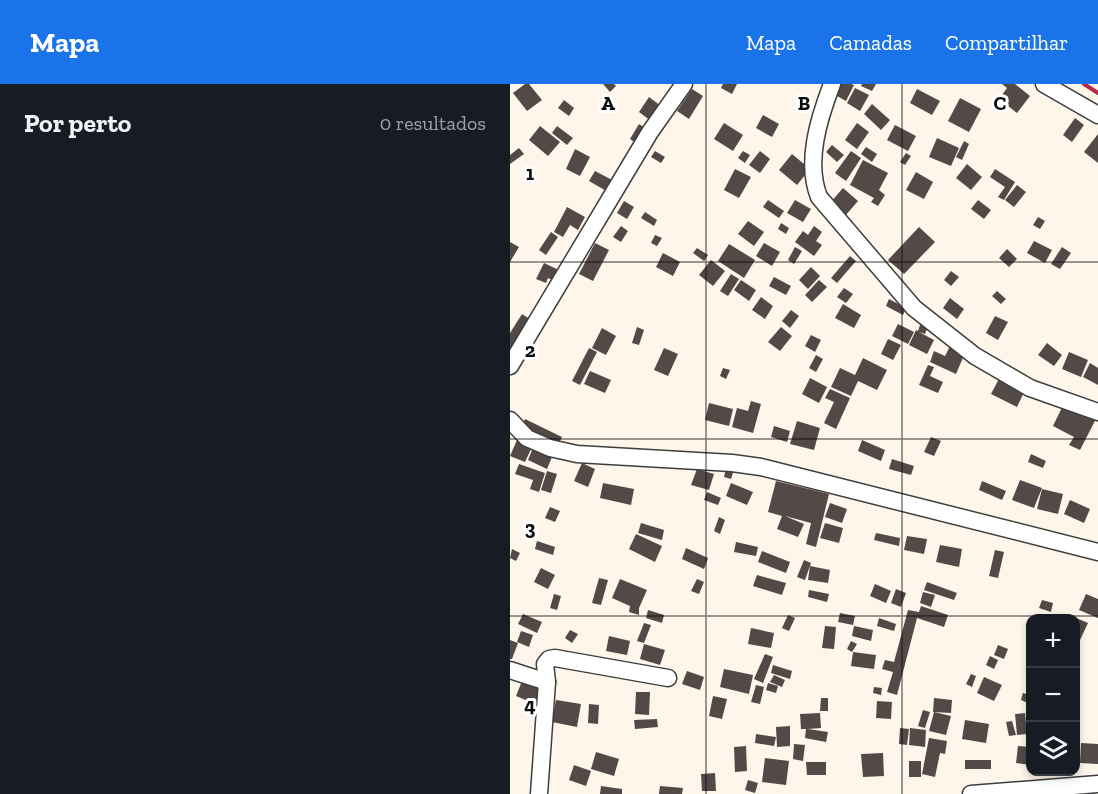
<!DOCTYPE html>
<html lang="pt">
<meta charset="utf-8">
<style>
:root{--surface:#171b24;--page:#20242c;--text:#f1f3f6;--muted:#9ea1a6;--line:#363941;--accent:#1a73e8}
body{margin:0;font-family:"Zilla Slab",serif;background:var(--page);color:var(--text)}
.controls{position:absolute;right:18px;bottom:18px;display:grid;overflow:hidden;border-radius:12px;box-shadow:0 3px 9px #0003}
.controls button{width:54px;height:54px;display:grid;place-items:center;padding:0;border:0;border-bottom:2px solid var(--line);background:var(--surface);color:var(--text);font:30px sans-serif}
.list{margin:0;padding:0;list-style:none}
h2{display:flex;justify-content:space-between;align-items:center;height:78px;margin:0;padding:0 24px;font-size:26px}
h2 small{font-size:20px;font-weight:400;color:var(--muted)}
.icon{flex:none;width:33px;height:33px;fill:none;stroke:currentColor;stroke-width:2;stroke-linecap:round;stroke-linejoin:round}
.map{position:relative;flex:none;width:588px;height:710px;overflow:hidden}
header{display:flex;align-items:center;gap:36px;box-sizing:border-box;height:84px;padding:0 30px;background:var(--accent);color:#fff}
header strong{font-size:28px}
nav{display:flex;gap:33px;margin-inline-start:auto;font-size:21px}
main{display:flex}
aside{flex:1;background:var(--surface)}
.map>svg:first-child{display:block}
.building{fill:#534a48}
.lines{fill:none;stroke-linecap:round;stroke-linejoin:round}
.minor-casing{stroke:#3e3e3e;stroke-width:19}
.minor{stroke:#fff;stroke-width:16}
.rail{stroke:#b52949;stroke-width:4}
.grid{fill:none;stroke:#0b0b0b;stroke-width:1.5;stroke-opacity:0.55}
.grid-label{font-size:20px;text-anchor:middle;font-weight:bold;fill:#0b0b0b;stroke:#fff;stroke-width:6;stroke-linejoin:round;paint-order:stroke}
</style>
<header>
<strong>Mapa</strong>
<nav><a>Mapa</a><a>Camadas</a><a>Compartilhar</a></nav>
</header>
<main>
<aside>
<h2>Por perto<small>0 resultados</small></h2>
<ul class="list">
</ul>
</aside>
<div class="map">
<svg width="588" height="710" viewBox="0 0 588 710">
<rect width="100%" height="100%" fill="#fef6ea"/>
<g class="building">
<polygon points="15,0 19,0 32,16 17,27 3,9"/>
<polygon points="93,0 104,0 106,2 100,8"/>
<polygon points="213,0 227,0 222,10 211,4"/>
<polygon points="322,0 341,0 344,1 336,17 318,7"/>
<polygon points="352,0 366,0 362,7 351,2"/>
<polygon points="492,0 505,0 520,12 507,29 489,15 497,4"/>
<polygon points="345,4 359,11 350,27 337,19"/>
<polygon points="182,5 193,12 179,35 167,27"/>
<polygon points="407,5 430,17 422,31 400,19"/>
<polygon points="139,13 151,22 141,37 129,28"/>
<polygon points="450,14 471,25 459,48 438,37"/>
<polygon points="54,16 64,24 59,32 48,24"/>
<polygon points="362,20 380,36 371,46 354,30"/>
<polygon points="253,31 269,40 262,53 246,44"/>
<polygon points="565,34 574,41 562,58 553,51"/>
<polygon points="214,39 233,51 223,67 204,55"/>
<polygon points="347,39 359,48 347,65 335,56"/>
<polygon points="129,40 135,44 126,59 120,55"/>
<polygon points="385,41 406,52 398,67 377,56"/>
<polygon points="30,42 50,58 38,72 19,56"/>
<polygon points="47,42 63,54 57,61 42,49"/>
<polygon points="588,50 588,79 574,68"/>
<polygon points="427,54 449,64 441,82 419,73"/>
<polygon points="454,57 459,60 452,76 446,73"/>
<polygon points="322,61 334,71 327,78 316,68"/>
<polygon points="356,63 367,70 362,78 351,70"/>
<polygon points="9,64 14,70 0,80 0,71"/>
<polygon points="65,65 80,73 70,92 56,85"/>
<polygon points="145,67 155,73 151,79 141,73"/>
<polygon points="233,67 240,71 235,79 228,74"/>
<polygon points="250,67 260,75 250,89 239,81"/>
<polygon points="341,67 351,74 336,97 325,89"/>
<polygon points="396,69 401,72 395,81 390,78"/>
<polygon points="282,70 300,85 287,101 269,86"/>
<polygon points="353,76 378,89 369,106 375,111 368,122 361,118 364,114 340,101"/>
<polygon points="457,80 472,93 461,106 446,94"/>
<polygon points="225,85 241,93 229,114 214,106"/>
<polygon points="485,85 505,98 494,116 488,113 495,103 480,93"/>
<polygon points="85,87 104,97 98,108 79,97"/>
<polygon points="406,88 423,98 414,115 396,106"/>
<polygon points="507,101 516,108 504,123 495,116"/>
<polygon points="333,104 348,117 335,132 320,119"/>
<polygon points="258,116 274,127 269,134 253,123"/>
<polygon points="285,116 301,125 293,138 277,129"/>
<polygon points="468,116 481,126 474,135 461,125"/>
<polygon points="114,117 124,123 117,135 107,129"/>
<polygon points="57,123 75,133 68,146 60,141 53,153 44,148"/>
<polygon points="135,128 147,136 144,142 131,134"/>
<polygon points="528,133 535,137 530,145 523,141"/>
<polygon points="238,137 254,148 244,162 228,150"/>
<polygon points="271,139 279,144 276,150 268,145"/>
<polygon points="111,142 118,147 111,158 103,153"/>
<polygon points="304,142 312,148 306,157 312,161 304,172 285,158 293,147 298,151"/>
<polygon points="409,143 425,158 394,190 378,176"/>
<polygon points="41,148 48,153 36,171 29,166"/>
<polygon points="145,151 152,154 147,162 141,159"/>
<polygon points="524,157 542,166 535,179 517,169"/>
<polygon points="0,158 9,163 0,178"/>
<polygon points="85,159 99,166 83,197 69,190"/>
<polygon points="254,159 270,168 262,182 246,172"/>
<polygon points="219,160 245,176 234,194 208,177"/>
<polygon points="285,163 292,167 284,180 278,176"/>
<polygon points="552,163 561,169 550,185 541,180"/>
<polygon points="187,164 198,171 194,177 183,169"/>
<polygon points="497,165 507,175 499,183 489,174"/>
<polygon points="153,169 170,178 163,192 146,183"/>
<polygon points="340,172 346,177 327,199 321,194"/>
<polygon points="201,176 215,187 203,202 189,191"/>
<polygon points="34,179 51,187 46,198 38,194 36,199 26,195"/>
<polygon points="301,183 310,192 298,205 289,196"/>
<polygon points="441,187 449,193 441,202 434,196"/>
<polygon points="221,190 229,195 218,212 210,207"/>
<polygon points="264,193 281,202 276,211 259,202"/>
<polygon points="231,196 246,206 239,217 224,206"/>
<polygon points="309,196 317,203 302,218 295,211"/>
<polygon points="334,204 343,210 336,219 327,213"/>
<polygon points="487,207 496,215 491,220 482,212"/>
<polygon points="251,213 263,222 255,235 242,226"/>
<polygon points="440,214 454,225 447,235 433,224"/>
<polygon points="379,215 396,224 393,231 376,222"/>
<polygon points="333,220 351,231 344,244 325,234"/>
<polygon points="281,226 289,232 280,244 272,237"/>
<polygon points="414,229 422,232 415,250 409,248 424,256 417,270 399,261 406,246 408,247"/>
<polygon points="12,230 23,237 0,274 0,249"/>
<polygon points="485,232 498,238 488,256 476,249"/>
<polygon points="388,240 404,248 398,260 382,252"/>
<polygon points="127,243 134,246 129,261 122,259"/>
<polygon points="271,243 282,252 270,267 258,258"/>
<polygon points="92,244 106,252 96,271 82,264"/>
<polygon points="301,251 311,256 305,268 295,262"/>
<polygon points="378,255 391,261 383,276 371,270"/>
<polygon points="537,259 552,271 544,282 528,271"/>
<polygon points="440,262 455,269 446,290 420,278 424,267 435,272"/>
<polygon points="79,264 87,268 70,301 62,297"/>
<polygon points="154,264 168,270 158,292 144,286"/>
<polygon points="559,268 578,276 571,293 552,285"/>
<polygon points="306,271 313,275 306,288 299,284"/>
<polygon points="353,274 377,286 367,306 348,297 341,312 321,303 330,284 345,291"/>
<polygon points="580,279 588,284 588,301 573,293"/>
<polygon points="418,281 424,283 420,292 433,298 428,309 409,301"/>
<polygon points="213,284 220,286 216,295 210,292"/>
<polygon points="80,287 101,296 95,309 74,300"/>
<polygon points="491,291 516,304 507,323 481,310"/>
<polygon points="300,294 317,303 309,319 292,310"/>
<polygon points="320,305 340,314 326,345 314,339 324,318 315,314"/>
<polygon points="556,315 588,331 570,366 559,361 564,353 543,342"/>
<polygon points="241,317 251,320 243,349 222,343 227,324 238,327"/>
<polygon points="199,319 223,325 219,342 195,336"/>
<polygon points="15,335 52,353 43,371 6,354"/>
<polygon points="287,337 310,344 304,366 280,360"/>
<polygon points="264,342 280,347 277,358 261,353"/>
<polygon points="421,353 431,357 424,372 414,368"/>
<polygon points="7,356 22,363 15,378 0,372"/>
<polygon points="352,356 375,366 371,377 348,367"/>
<polygon points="23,364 42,373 37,385 18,376"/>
<polygon points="521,370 536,377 533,384 518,378"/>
<polygon points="382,375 404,382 401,391 379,385"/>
<polygon points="218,376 226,379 221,395 214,393"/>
<polygon points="72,379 85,385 78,403 64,397"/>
<polygon points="9,380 35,389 29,408 20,405 23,396 5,390"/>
<polygon points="187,385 204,390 199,406 181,401"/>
<polygon points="37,387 47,390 41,409 31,406"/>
<polygon points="510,396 532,404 524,424 502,416"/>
<polygon points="266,397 319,410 306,463 296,460 301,439 275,432 294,440 288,453 267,445 272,432 258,428"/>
<polygon points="472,397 496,407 492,416 469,406"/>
<polygon points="93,399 124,405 121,421 90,414"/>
<polygon points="221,399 243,408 237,421 216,412"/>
<polygon points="532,405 553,410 548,430 527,425"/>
<polygon points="197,408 211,414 208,421 194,416"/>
<polygon points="560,416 580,425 574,439 554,430"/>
<polygon points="320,419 337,425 332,439 315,433"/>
<polygon points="40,423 50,427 45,438 35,434"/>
<polygon points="209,433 215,436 210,450 204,447"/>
<polygon points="131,439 154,446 152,456 128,449"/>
<polygon points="315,439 333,444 329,459 310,454"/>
<polygon points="366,449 390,454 389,462 364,456"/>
<polygon points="126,450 152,462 145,478 119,465"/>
<polygon points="397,452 417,455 414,470 394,466"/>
<polygon points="27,457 45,463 43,471 25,465"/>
<polygon points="226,458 248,463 246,472 224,468"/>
<polygon points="430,461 452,465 449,483 426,478"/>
<polygon points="176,464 198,474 194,485 172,475"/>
<polygon points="2,465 10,469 6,477 0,474"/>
<polygon points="485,466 494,468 488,494 479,492"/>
<polygon points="252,467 280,478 276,489 248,478"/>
<polygon points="294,476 301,479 295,496 287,493"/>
<polygon points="300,482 320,486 318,499 298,496"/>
<polygon points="31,484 45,491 38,505 24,498"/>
<polygon points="247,491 276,499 272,511 243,502"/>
<polygon points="89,494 98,496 91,521 82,519"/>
<polygon points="110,495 137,506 129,524 129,531 119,528 120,522 102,514"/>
<polygon points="187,495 194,498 189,510 181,507"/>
<polygon points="417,498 447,509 444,516 414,506"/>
<polygon points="365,500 381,507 376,519 360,512"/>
<polygon points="386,505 396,509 391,523 381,519"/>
<polygon points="299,506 319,510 317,518 298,513"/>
<polygon points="413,508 425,511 421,523 410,519"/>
<polygon points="44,510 51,512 47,526 40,524"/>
<polygon points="576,510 588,515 588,534 569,526"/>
<polygon points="532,516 543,519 541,528 529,524"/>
<polygon points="411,522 438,531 434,543 407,534 387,611 377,608 383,588 372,585 375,576 384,578 398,526 409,528"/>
<polygon points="138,526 154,531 152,539 136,534"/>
<polygon points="330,529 345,532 343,541 328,538"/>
<polygon points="13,530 32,538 27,549 8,540"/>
<polygon points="278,531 285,534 279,547 272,544"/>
<polygon points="369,534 386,540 384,547 367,542"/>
<polygon points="566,534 578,539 570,556 566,554"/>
<polygon points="134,539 141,541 134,559 127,557"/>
<polygon points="315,542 326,543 324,565 312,564"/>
<polygon points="344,542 363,546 361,557 342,552"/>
<polygon points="241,544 264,549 261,564 238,560"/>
<polygon points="60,546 68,550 62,559 55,554"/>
<polygon points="11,547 23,551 19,563 7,558"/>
<polygon points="99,552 120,557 117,571 96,567"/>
<polygon points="0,556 8,559 2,575 0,575"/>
<polygon points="341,557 347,560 342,568 337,565"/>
<polygon points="134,560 155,566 150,581 130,575"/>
<polygon points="488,561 498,565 494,575 484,571"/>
<polygon points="343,568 366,571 364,585 341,582"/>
<polygon points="255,570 263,573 253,599 244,595"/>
<polygon points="480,572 488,576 484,585 476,581"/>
<polygon points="263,581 282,587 280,595 261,589"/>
<polygon points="214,585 243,591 239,610 210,603"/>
<polygon points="177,587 194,593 190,606 172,600"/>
<polygon points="461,590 466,592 462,603 456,600"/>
<polygon points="264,591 275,596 272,603 260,598"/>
<polygon points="474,593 492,601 484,617 467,609"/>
<polygon points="12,597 31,605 25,620 6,612"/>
<polygon points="258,599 268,602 266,609 256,606"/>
<polygon points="246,601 254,603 250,620 241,618"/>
<polygon points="364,603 372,604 371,611 363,609"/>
<polygon points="126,608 140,608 139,631 125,630"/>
<polygon points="513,609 520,611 520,620 511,616"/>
<polygon points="203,612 217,615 212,635 199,632"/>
<polygon points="311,614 318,614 318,627 310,627"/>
<polygon points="424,614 442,616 441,629 423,628"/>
<polygon points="46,616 71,620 67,643 42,638"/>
<polygon points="367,617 382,618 381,635 366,634"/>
<polygon points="79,620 89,621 88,640 78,639"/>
<polygon points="413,626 420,628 415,644 408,642"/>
<polygon points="424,628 441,632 436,651 419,647"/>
<polygon points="310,629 311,644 298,645 318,648 316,658 295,654 296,645 291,645 290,630"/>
<polygon points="515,629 517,650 507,651 505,630"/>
<polygon points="147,635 148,643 125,645 124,636"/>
<polygon points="455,636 479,640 476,659 452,655"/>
<polygon points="502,637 506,651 499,652 496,638"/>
<polygon points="280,642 280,662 267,663 266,643"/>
<polygon points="390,644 399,645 397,661 389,660"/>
<polygon points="400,644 416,646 415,663 399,661"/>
<polygon points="246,650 266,653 264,662 245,659"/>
<polygon points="419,654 437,657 435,670 430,669 425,693 412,690"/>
<polygon points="571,659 588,660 588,680 570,679"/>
<polygon points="284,660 295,661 293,677 283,675"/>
<polygon points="236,662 237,687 225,688 224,663"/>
<polygon points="508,662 520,663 520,681 506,679"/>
<polygon points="86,668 109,675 104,692 81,685"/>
<polygon points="373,669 374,692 353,693 351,670"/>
<polygon points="255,674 279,677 276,701 252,698"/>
<rect x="455" y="676" width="26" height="9"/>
<rect x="399" y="677" width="12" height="16"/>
<polygon points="296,678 316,678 316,691 297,691"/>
<polygon points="64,681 81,687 76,702 59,696"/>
<polygon points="205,689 206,707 192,707 191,690"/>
<polygon points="238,696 248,699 245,709 235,706"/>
<polygon points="91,702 112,705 112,710 90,710"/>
<polygon points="150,702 173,704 172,710 149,710"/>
</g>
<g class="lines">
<defs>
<g id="minor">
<path d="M322 0C309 34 295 78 309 113L404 224 465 272 520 304 588 328"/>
<polyline points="534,0 588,31"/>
<polyline points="0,282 140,48 174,0"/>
<polyline points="0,336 17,354 40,364 67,370 222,379 251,383 588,468"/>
<polyline points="0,586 37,598 35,580 39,575 45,574 158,594"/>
<polyline points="29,710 37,598"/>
<polyline points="461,710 588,700"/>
</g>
</defs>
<use href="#minor" class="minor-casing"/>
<use href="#minor" class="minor"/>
<polyline class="rail" points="574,0 588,9"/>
</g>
<path class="grid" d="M196 0V710M392 0V710M0 178H588M0 355H588M0 532H588"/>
<g class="grid-label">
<text x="98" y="26">A</text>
<text x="294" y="26">B</text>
<text x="490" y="26">C</text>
<text x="20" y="96">1</text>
<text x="20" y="273">2</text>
<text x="20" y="451">3</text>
<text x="20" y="628">4</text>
</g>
</svg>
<div class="controls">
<button>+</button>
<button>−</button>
<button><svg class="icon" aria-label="layers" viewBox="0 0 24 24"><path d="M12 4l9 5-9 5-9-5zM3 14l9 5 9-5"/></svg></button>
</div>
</div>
</main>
